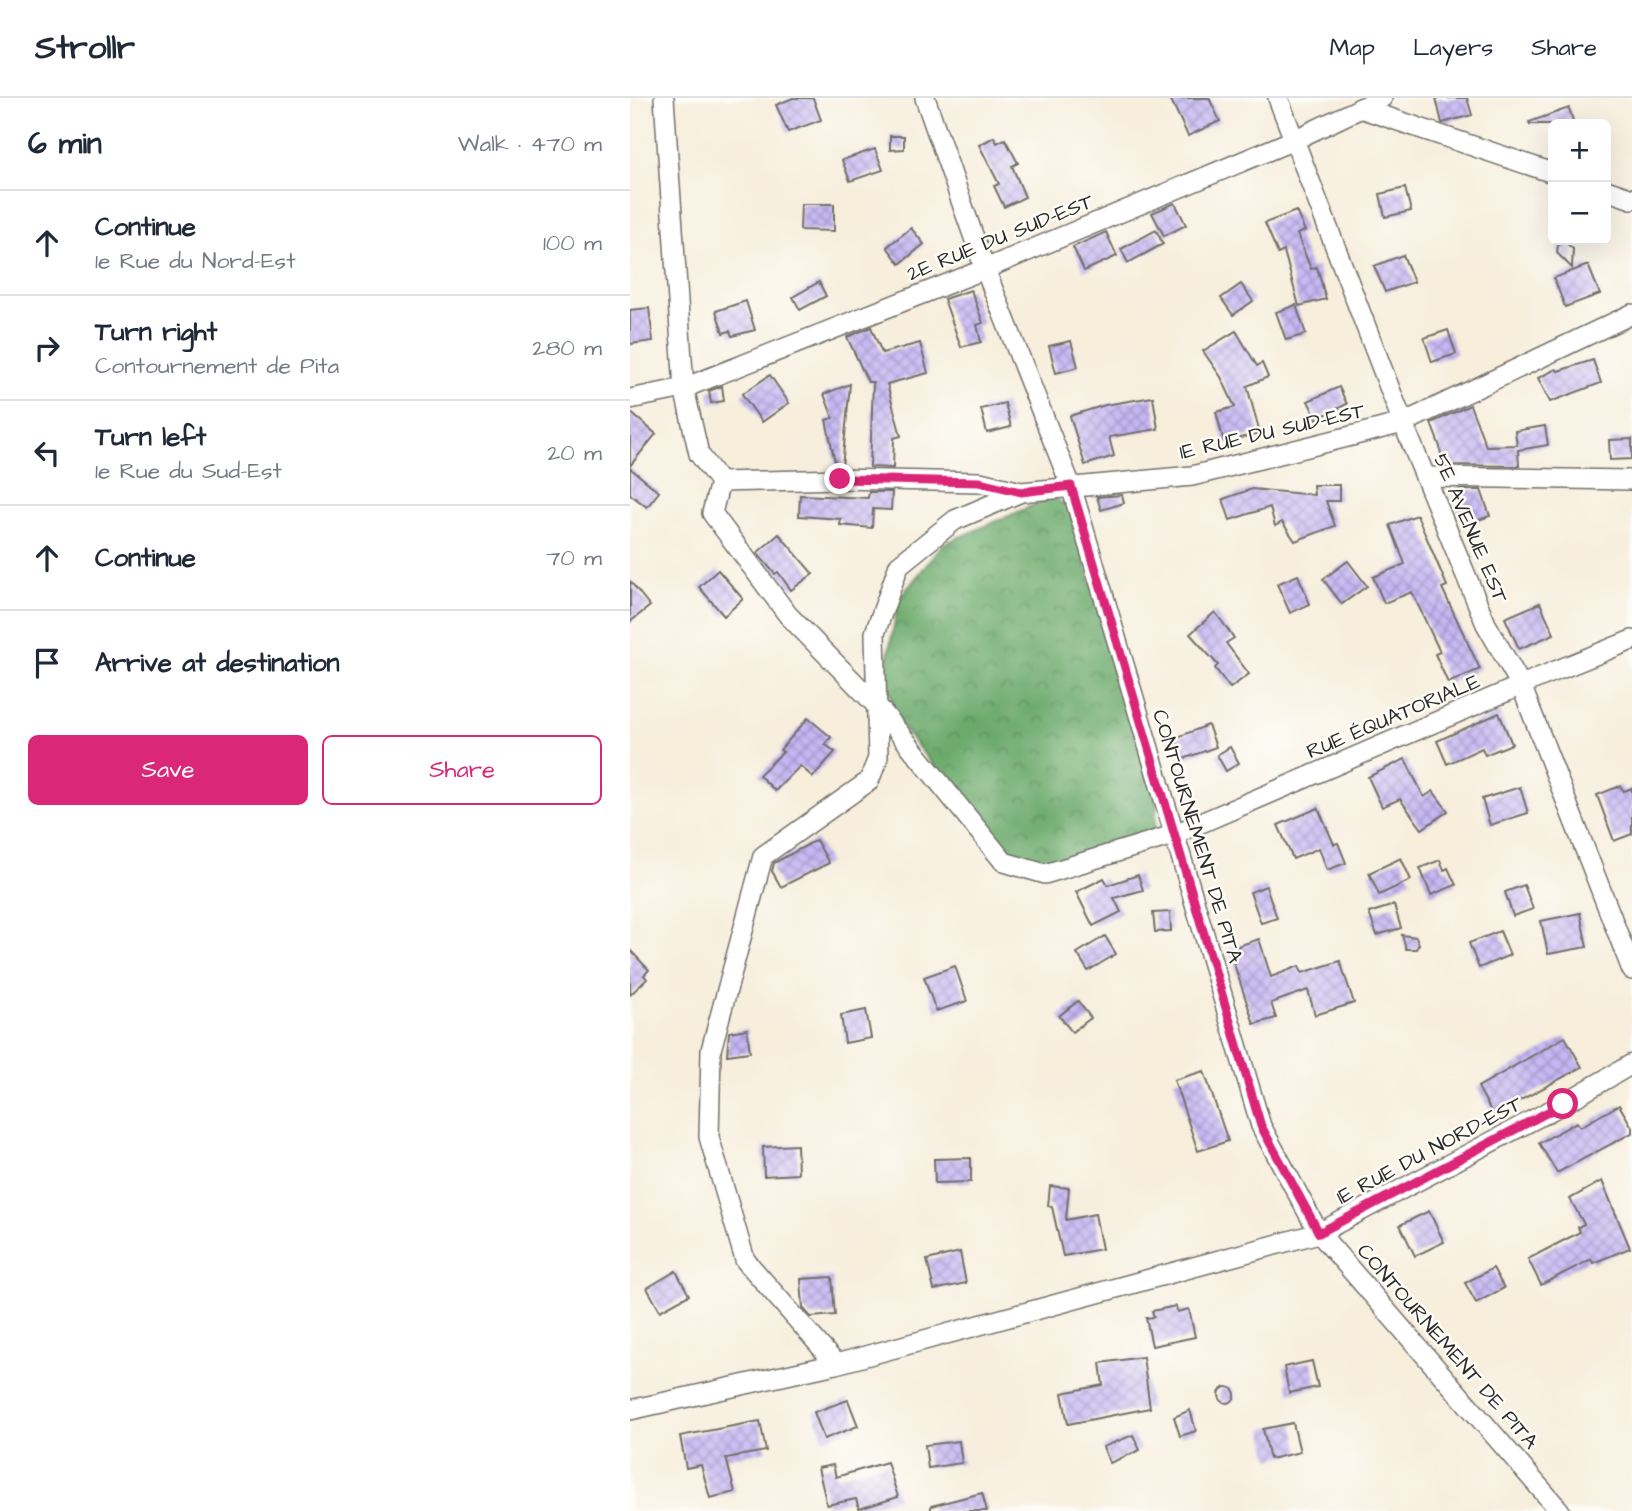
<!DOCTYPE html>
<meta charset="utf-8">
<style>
:root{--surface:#fff;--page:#f2f2f3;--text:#1f2937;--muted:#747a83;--line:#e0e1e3;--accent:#db2777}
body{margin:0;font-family:"Architects Daughter",sans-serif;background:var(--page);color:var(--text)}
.controls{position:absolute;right:21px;top:21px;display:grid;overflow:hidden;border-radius:10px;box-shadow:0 7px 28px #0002}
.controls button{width:63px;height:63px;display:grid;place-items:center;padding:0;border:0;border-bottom:2px solid var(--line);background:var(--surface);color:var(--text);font:35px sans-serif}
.stop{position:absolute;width:21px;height:21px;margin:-16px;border:5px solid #db2777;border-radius:50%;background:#fff}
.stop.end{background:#db2777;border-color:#fff;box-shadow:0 2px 7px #0008}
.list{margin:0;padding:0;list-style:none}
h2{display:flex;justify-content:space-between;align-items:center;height:91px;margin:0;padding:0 28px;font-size:30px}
h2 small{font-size:23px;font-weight:400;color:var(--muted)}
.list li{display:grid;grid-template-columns:46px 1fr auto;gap:21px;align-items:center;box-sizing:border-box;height:105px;padding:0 28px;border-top:2px solid var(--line)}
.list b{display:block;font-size:26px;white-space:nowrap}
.list p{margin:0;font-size:23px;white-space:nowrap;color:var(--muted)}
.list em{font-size:23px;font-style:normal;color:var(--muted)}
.actions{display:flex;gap:14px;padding:21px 28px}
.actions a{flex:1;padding:16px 0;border:2px solid var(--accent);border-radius:10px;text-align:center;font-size:24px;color:var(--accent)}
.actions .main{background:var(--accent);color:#fff}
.icon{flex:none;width:38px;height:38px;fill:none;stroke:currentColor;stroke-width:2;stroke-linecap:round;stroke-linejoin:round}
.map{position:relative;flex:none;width:1002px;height:1413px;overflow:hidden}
header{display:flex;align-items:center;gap:42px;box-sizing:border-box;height:98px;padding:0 35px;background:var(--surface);border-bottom:2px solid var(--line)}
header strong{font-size:33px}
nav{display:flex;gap:38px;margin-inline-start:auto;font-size:24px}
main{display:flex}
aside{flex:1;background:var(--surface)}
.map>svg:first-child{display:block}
.forest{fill:url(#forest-crowns);stroke:#4c6a4c;stroke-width:2}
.building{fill:url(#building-cross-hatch)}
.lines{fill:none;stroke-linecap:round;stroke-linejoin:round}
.minor-casing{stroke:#726f69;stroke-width:22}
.minor{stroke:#fff;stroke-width:19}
.route{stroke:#db2777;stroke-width:9}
.labels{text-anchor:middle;stroke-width:5;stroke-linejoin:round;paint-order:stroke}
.street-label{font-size:21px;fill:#2b2b2b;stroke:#fdfcf7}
</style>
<header>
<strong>Strollr</strong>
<nav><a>Map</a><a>Layers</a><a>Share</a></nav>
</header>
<main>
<aside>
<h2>6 min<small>Walk · 470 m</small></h2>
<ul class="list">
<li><svg class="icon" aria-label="ahead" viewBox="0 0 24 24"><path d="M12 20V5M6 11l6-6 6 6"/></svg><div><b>Continue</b><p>1e Rue du Nord-Est</p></div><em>100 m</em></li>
<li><svg class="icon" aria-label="right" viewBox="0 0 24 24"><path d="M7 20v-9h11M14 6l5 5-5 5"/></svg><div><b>Turn right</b><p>Contournement de Pita</p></div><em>280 m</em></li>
<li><svg class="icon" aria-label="left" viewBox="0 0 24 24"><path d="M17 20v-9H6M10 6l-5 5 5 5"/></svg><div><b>Turn left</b><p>1e Rue du Sud-Est</p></div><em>20 m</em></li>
<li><svg class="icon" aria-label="ahead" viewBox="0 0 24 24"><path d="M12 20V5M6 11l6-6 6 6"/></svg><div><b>Continue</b></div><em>70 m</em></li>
<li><svg class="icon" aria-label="arrive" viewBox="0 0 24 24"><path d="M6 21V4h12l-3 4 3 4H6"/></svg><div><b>Arrive at destination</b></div></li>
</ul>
<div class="actions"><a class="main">Save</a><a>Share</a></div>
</aside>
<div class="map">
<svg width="1002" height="1413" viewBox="0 0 1002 1413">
<defs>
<pattern id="forest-crowns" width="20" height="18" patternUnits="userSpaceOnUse" patternTransform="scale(1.75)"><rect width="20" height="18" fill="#6caa6c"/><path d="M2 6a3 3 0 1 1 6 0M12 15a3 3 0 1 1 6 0" fill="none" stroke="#598b59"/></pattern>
<pattern id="building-cross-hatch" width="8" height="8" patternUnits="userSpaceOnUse" patternTransform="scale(1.75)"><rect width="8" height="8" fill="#c6b7f4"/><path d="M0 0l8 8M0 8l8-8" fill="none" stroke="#a195c6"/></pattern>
</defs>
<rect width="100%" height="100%" fill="#fdfcf7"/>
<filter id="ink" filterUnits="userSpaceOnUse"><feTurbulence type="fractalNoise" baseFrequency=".0143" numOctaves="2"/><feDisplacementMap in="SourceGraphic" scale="14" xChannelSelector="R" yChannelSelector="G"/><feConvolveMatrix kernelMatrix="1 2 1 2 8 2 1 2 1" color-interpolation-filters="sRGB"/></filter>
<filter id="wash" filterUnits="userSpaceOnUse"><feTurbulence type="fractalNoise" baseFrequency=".00686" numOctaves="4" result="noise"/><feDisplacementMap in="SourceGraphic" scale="28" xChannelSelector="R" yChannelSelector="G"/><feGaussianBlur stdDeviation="1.57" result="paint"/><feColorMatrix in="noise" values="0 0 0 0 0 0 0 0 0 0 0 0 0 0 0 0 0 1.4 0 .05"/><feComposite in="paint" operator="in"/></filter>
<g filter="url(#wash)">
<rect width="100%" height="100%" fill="#f7eedc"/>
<polygon class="forest" points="423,399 439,410 527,705 525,732 425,765 369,748 271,628 254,578 269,501 313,446"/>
<g id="blocks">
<g class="building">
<polygon points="163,0 183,0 191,22 158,34 146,7"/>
<polygon points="540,0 579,0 590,23 558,38"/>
<polygon points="806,0 837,0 842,17 812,25"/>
<polygon points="939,10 944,26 900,26 899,24"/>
<polygon points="260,38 274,38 274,51 260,52"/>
<polygon points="364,39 367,45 375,41 388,65 382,68 395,99 374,109 364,88 369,86 349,47"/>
<polygon points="245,51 253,72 220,83 212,62"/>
<polygon points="775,90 781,113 755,119 750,96"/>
<polygon points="545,105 556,127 534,138 522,115"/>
<polygon points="171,106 204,106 204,133 170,132"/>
<polygon points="666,113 675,133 667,136 681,171 687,169 696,201 669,208 654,153 648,156 635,125"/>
<polygon points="281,130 294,146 270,166 257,149"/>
<polygon points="526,132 533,146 498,165 491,151"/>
<polygon points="476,134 487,158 454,173 443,149"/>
<polygon points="935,144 943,151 942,170 927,155 928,147"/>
<polygon points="773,157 784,184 755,194 744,168"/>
<polygon points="958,167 970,196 935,209 924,180"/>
<polygon points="189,184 196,198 170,212 163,199"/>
<polygon points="611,186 623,203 603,217 591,200"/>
<polygon points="341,192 353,225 347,227 351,244 331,249 314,201"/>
<polygon points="116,203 125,232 102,238 100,233 93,235 86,213"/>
<polygon points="666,207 676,236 656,242 646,214"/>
<polygon points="19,210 23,243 0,246 0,212"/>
<polygon points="241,229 252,255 290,245 298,275 257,286 271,338 264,340 263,370 240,369 243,284 238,284 217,239"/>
<polygon points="818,232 826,256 802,264 794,240"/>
<polygon points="606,233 627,268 632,265 638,279 617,288 630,335 594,344 586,314 605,309 591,279 573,253"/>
<polygon points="441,243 448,269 426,275 419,248"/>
<polygon points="963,262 971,285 920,304 908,280 926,271 928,273"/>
<polygon points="140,277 159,305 132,324 112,296"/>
<polygon points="220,286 212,369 206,369 196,322 203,320 194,296"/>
<polygon points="92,288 94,303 81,305 79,293"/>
<polygon points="709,289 717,306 687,321 678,303"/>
<polygon points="523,299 528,331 479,339 484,358 455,367 440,318 475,307"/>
<polygon points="375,305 381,329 357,335 351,311"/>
<polygon points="840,307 856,348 887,347 885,333 915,328 918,347 888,352 889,368 812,367 810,349 801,325"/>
<polygon points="0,314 26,336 0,368"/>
<polygon points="1002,341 1002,361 980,362 979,342"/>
<polygon points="0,370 29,394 17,409 0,396"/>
<polygon points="683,387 709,387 709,403 696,403 705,428 665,443 652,424 645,428 640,409 600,422 593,401 622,391 684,397"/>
<polygon points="829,392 851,392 860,418 834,427 823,394"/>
<polygon points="239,394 262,394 261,412 243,411 242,430 210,427 211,421 169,418 170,397 238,400"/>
<polygon points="492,397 494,405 471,412 467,399"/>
<polygon points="787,417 817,488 812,490 850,571 818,585 805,556 810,554 782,494 754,505 743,479 775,466 760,427"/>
<polygon points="149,436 183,476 161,492 148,474 145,476 127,455"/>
<polygon points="718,463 737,488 712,506 693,481"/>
<polygon points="88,472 113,501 94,518 69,489"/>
<polygon points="668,477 680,506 660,515 647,486"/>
<polygon points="0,483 20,508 0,524"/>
<polygon points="910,505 924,536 889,551 875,520"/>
<polygon points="585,514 604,540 596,545 619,576 600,590 585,570 588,567 560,536"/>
<polygon points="869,615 882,646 855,657 852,650 817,666 807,643"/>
<polygon points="178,620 201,639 195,646 205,654 183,679 170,668 145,693 129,677 153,654 150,652"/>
<polygon points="578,627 586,649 553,661 545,640"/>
<polygon points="600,649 609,665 596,673 587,657"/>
<polygon points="775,661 794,699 803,693 818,713 792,731 770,701 752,709 738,679"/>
<polygon points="990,688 994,693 1002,690 1002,736 984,743 967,697"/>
<polygon points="890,689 898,715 860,727 852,701"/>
<polygon points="688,710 704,746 708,745 716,765 697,772 689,750 663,761 648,727"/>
<polygon points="186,742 199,765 151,789 142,773 144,765"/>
<polygon points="771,760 781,782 749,797 739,775"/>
<polygon points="810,762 814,772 818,770 826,787 801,797 790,770"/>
<polygon points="508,777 513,792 484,800 491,814 463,828 446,794 474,780 478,787"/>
<polygon points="894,787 903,811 883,818 875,794"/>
<polygon points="636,788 647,820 631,825 620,794"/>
<polygon points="764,807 771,830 747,837 739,815"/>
<polygon points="540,814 541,833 525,834 523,815"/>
<polygon points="950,815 957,849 918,856 911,823"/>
<polygon points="870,833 880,857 849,870 839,845"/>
<polygon points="772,837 786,839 789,846 786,851 776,851"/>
<polygon points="475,838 486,856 458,873 447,855"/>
<polygon points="629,841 641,879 669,868 672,875 710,863 724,905 685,917 678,892 641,905 646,920 624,926 599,851"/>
<polygon points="0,852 19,872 14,877 17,881 0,897"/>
<polygon points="325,868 337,903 306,913 294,879"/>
<polygon points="448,903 461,920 442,934 429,918"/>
<polygon points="236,912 241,940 215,945 211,917"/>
<polygon points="117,931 120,954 97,957 99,934"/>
<polygon points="935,939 952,969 863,1017 848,989"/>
<polygon points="574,973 598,1043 568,1053 544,982"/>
<polygon points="989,1007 1002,1029 1002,1035 927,1075 909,1045 947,1024 950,1029"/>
<polygon points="167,1047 168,1076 134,1078 133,1049"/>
<polygon points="341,1060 341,1084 305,1085 304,1061"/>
<polygon points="972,1083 1000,1150 963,1165 961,1161 911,1187 898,1161 950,1134 948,1129 954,1126 940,1101"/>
<polygon points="420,1088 439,1090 436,1122 465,1116 472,1151 433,1158 422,1109 418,1108"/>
<polygon points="799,1113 814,1144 785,1158 770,1127"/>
<polygon points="330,1154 336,1185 304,1192 297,1162"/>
<polygon points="863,1170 874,1190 846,1205 835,1185"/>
<polygon points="46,1173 59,1197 30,1213 17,1190"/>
<polygon points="202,1179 205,1217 181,1219 173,1210 171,1181"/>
<polygon points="546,1208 547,1214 559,1211 565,1239 522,1248 516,1220 524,1219 522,1213"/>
<polygon points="513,1259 520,1310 438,1326 432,1295 473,1287 470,1265"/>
<polygon points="682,1263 688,1289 659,1295 654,1269"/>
<circle cx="597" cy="1297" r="8"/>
<polygon points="218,1302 228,1328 194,1341 184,1314"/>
<polygon points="560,1312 566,1333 550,1338 544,1319"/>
<polygon points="130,1323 136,1353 96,1360 105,1394 80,1400 71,1367 56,1370 50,1338"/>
<polygon points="663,1325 670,1354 640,1361 633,1331"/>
<polygon points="503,1337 510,1352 480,1365 473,1349"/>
<polygon points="329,1343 332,1365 298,1370 295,1347"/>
<polygon points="257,1364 268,1399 229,1411 226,1401 197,1407 188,1370 203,1367 206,1379"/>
<polygon points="352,1395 357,1413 301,1413 301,1408"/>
</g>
</g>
</g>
<g filter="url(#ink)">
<use href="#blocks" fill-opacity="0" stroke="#726f69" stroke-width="2"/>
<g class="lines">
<defs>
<g id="minor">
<polyline points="34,0 54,290 69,356 90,384 210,381 350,384 391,394"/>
<polyline points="295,0 355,171 441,388 631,1028 689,1135 930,1413"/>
<polyline points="648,0 773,325 856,526 891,587 1002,872"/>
<polyline points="730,10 923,75"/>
<polyline points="976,92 1002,101"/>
<polyline points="0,301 54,290 355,171 666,41 752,0"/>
<polyline points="795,379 1002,382"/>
<polyline points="90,384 82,415 158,517 249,610 374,764 415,776 543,737 908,580 1002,542"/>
<polyline points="206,1266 115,1162 79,1039 81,952 133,758 239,683 248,660 245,535 269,467 325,422 391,394 562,378 773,325 1002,216"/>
<polyline points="0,1312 206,1266 689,1135 933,1006 1002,966"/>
</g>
</defs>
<use href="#minor" class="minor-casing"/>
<use href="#minor" class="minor"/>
</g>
</g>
<g class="lines" filter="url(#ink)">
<polyline class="route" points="210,381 350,384 391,394 441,388 631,1028 689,1135 933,1006"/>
</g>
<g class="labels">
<g class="street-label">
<text transform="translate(370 139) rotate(-22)" y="7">2E RUE DU SUD-EST</text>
<text transform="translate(642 333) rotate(-13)" y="7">1E RUE DU SUD-EST</text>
<text transform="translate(841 430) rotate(67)" y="7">5E AVENUE EST</text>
<text transform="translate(763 618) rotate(-23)" y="7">RUE ÉQUATORIALE</text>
<text transform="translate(568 738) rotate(73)" y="7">CONTOURNEMENT DE PITA</text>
<text transform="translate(799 1052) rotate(-28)" y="7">1E RUE DU NORD-EST</text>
<text transform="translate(818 1248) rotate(49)" y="7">CONTOURNEMENT DE PITA</text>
</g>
</g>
</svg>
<div class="controls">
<button>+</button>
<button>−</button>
</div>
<div class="stop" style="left:933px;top:1006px"></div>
<div class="stop end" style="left:210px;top:381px"></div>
</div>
</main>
